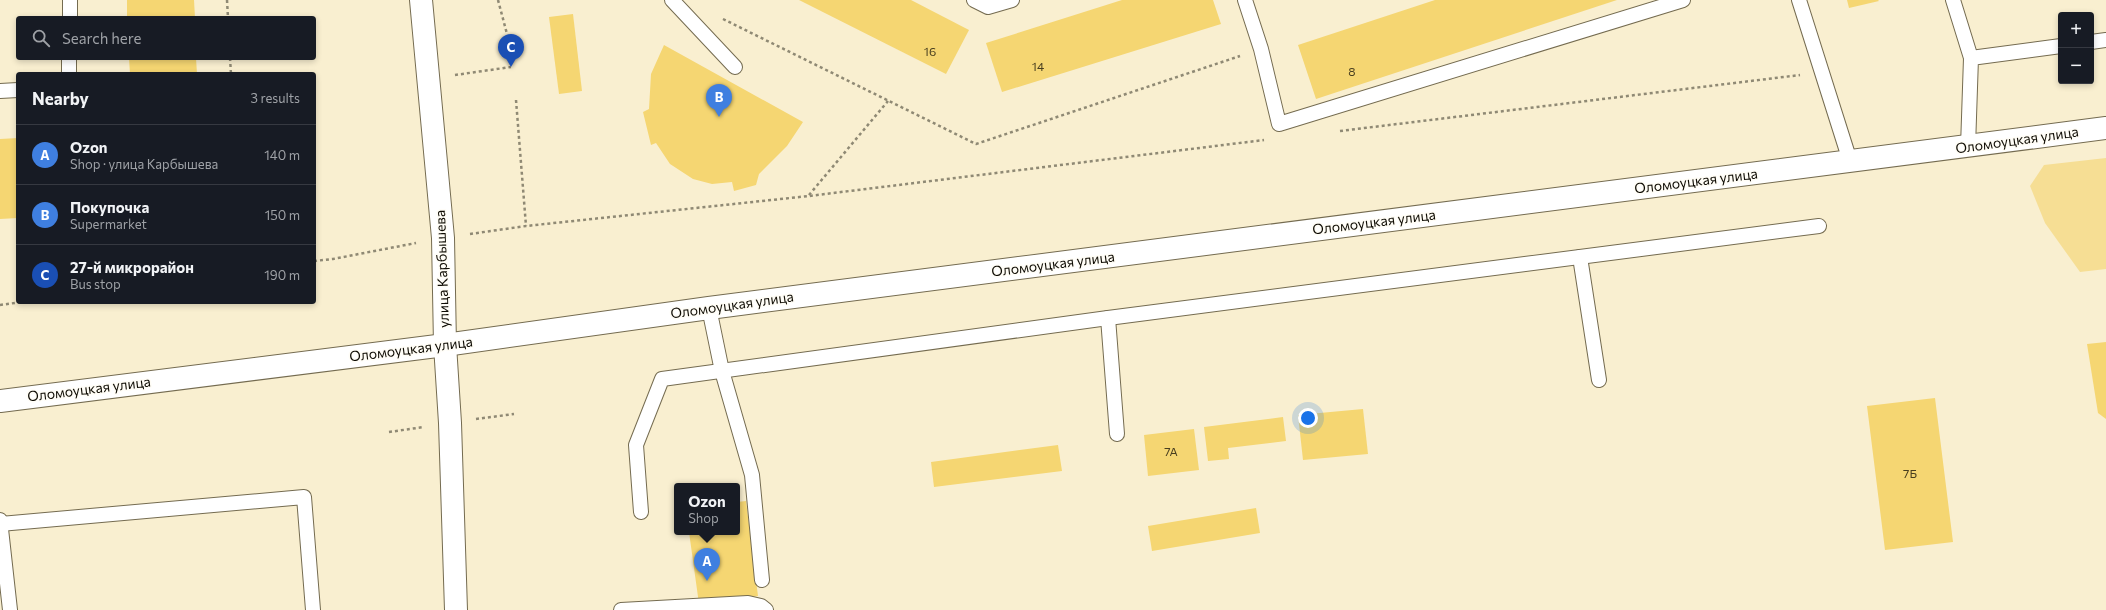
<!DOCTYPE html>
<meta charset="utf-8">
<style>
:root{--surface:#171b24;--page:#20242c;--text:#f1f3f6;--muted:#9ea1a6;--line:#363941;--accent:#8e56ce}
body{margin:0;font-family:Commissioner,sans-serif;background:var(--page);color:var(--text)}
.controls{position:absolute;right:12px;top:12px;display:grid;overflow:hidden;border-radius:4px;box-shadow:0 2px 6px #0003}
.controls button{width:36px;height:36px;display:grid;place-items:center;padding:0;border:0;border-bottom:1px solid var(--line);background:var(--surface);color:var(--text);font:20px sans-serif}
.you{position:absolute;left:1308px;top:418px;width:14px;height:14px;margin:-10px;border:3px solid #fff;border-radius:50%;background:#1a73e8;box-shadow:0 0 0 6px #1a73e833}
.badge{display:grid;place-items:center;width:26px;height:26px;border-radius:50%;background:var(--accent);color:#fff;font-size:13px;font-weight:700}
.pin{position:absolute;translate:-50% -33px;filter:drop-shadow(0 1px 2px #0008)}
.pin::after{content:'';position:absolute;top:21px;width:14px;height:12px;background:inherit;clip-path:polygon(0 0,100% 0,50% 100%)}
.popup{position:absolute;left:674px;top:483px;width:66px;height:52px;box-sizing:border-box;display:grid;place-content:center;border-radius:4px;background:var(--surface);filter:drop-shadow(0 1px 3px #0005);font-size:13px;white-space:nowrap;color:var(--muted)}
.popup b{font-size:15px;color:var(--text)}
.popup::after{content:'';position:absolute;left:50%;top:100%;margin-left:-8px;border:8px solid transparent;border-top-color:var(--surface)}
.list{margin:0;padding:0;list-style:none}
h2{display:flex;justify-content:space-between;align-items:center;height:52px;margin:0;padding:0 16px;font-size:17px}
h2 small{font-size:13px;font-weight:400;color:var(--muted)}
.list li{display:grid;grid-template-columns:26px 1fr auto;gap:12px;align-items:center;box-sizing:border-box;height:60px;padding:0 16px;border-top:1px solid var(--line)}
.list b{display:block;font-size:15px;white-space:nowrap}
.list p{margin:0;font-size:13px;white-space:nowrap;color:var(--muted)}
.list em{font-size:13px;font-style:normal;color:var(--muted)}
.icon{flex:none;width:22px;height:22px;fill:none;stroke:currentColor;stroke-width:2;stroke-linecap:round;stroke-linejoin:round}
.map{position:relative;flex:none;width:2106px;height:610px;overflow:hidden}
.search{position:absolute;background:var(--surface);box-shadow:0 2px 6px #0003;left:16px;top:16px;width:300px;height:44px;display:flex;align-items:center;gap:10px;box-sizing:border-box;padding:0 14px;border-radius:4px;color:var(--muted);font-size:15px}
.panel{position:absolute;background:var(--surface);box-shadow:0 2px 6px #0003;left:16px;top:72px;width:300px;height:232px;border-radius:4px}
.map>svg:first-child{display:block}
.green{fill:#f6de94}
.building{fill:#f5d672}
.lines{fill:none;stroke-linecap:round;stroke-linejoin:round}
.lane-casing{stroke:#746b50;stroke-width:16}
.secondary-casing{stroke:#746b50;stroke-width:24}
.path{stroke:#8f8974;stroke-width:2.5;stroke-dasharray:3 3;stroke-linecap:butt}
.lane{stroke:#fff;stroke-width:14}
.secondary{stroke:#fff;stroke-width:22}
.labels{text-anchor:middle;stroke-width:3;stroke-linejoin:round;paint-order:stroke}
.number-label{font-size:12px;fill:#483e1f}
.street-label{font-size:14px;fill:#0e0b03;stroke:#fffdf6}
</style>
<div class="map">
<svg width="2106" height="610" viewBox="0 0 2106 610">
<rect width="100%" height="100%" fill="#f9efd0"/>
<polygon class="green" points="2106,158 2106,269 2080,272 2045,223 2030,186 2044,165"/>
<g class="building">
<polygon points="127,0 194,0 195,18 127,18"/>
<polygon points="799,0 911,0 969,30 946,74"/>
<polygon points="1122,0 1213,0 1221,24 1002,92 986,43"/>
<polygon points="1435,0 1617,0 1316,99 1298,45"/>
<polygon points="1847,0 1878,0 1879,1 1849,8"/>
<polygon points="573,14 582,91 559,94 549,17"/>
<polygon points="664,45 803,122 787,146 759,174 756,185 734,191 732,182 712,184 693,179 670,164 656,143 651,145 643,112 649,109 651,74"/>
<polygon points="129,58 196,58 197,74 130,74"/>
<polygon points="18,138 18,218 0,219 0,139"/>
<polygon points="2106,342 2106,419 2098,413 2087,344"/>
<polygon points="1935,398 1953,542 1885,550 1867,406"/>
<polygon points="1363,409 1368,454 1303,460 1298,415"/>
<polygon points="1283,417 1286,441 1228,448 1229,459 1208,461 1204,427"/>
<polygon points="1194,429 1199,470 1148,476 1144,435"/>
<polygon points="1058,445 1062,471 934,487 931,462"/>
<polygon points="746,501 758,596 699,604 689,532 737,532 737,502"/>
<polygon points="1256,508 1260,533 1152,551 1148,526"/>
</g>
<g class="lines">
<defs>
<g id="lane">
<polyline points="672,0 735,67"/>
<polyline points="974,0 988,7 1012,0"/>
<polyline points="1245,0 1261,49 1279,124 1683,0"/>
<polyline points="1799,0 1850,161"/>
<polyline points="1953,0 1971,58"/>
<polyline points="70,18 70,0"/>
<polyline points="2091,42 2106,40"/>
<polyline points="69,74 69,58"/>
<polyline points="0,91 18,90"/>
<polyline points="1968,147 1971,58 2061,46"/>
<polyline points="1580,257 1599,380"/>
<polyline points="709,308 722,371 752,475 762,580"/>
<polyline points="1108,318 1117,434"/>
<polyline points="641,512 636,445 662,379 1108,318 1819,226"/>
<polyline points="0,520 10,610"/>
<polyline points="0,524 304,497 313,610"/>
<polyline points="621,610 748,603 761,606 766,610"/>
</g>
<g id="secondary">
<polyline points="421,0 443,238 445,345 450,423 456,610"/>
<polyline points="0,401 445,345 709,308 2106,128"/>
</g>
</defs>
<use href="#lane" class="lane-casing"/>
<use href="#secondary" class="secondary-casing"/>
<g class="path">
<polyline points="227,0 228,18"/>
<polyline points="498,0 507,34"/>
<polyline points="723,19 976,144 1240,56"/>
<polyline points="230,58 231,74"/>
<polyline points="455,75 511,67"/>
<polyline points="516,100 526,226"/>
<polyline points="1340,131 1800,75"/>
<polyline points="809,195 888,101"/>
<polyline points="470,234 526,226 809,196 1264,140"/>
<polyline points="314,261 333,259 416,243"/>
<polyline points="0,305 22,302"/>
<polyline points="476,419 514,414"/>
<polyline points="389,432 424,427"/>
</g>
<use href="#lane" class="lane"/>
<use href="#secondary" class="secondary"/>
</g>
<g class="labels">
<g class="number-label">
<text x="930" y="56">16</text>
<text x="1038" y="71">14</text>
<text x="1352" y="76">8</text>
<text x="1171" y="456">7А</text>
<text x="1910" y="478">7Б</text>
</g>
<g class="street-label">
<text transform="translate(2017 140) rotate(-8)" y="5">Оломоуцкая улица</text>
<text transform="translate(1696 181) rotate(-7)" y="5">Оломоуцкая улица</text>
<text transform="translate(1374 222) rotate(-7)" y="5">Оломоуцкая улица</text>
<text transform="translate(1053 264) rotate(-7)" y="5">Оломоуцкая улица</text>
<text transform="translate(442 269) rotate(-92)" y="5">улица Карбышева</text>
<text transform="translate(732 305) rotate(-8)" y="5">Оломоуцкая улица</text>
<text transform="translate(411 349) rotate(-7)" y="5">Оломоуцкая улица</text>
<text transform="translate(89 389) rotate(-7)" y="5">Оломоуцкая улица</text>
</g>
</g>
</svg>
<div class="controls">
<button>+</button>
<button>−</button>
</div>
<div class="you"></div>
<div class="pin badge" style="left:707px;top:581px;background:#3f7fe0">A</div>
<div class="popup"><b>Ozon</b>Shop</div>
<div class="pin badge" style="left:719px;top:117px;background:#3f7fe0">B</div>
<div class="pin badge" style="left:511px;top:67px;background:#1a4fb4">C</div>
<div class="search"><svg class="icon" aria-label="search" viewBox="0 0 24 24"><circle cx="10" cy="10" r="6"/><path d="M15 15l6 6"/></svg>Search here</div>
<section class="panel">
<h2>Nearby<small>3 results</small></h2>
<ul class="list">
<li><span class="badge" style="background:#3f7fe0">A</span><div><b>Ozon</b><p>Shop · улица Карбышева</p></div><em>140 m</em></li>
<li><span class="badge" style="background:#3f7fe0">B</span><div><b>Покупочка</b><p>Supermarket</p></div><em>150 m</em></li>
<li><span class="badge" style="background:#1a4fb4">C</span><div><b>27-й микрорайон</b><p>Bus stop</p></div><em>190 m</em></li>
</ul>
</section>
</div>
